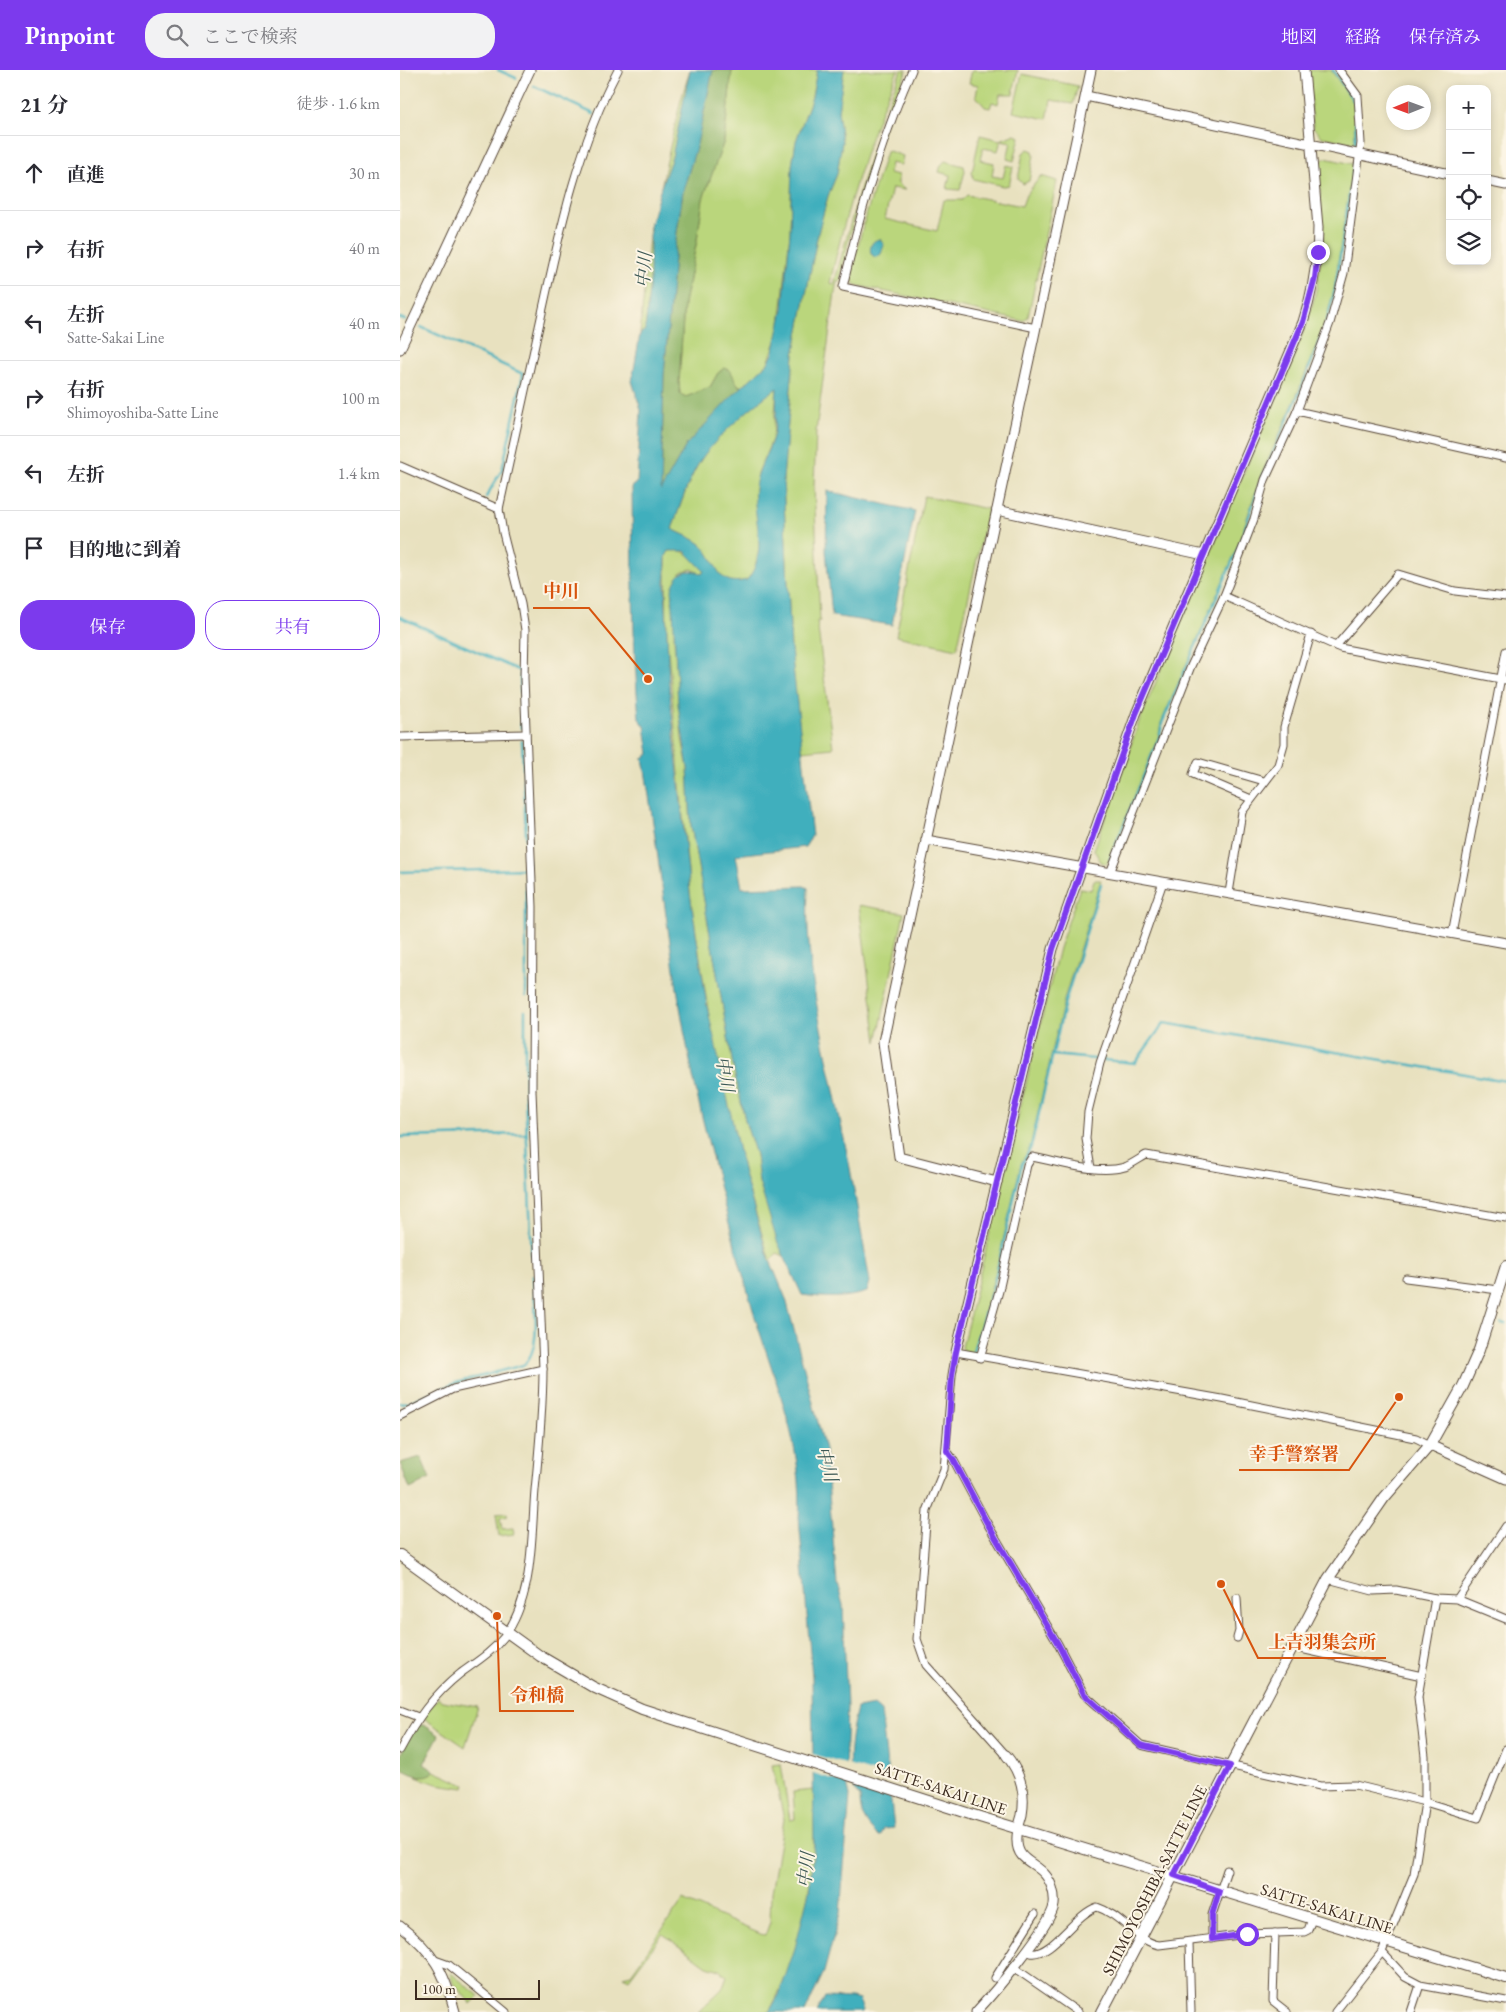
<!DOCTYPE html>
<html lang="ja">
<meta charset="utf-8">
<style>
:root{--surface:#fff;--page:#f2f2f3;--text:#2b2b33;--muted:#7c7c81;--line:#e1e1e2;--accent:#7c3aed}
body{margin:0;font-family:"EB Garamond","Noto Serif JP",serif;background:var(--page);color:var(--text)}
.controls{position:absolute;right:15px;top:15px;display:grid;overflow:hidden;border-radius:10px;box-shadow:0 2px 8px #0003}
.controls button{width:45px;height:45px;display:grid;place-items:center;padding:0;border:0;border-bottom:1px solid var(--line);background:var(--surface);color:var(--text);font:25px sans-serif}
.compass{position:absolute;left:986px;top:15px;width:45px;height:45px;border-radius:50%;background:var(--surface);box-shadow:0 2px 8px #0003;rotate:269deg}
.scale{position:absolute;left:15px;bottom:12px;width:125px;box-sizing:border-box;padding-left:5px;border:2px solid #3b2a1e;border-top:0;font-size:14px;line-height:18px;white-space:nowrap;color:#3b2a1e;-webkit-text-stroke:4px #fcf5e5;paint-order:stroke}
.stop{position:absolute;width:15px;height:15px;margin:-11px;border:4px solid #7c3aed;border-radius:50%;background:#fff}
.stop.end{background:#7c3aed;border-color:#fff;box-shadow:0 1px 5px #0008}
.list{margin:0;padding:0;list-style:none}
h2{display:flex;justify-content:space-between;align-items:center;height:65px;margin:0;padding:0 20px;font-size:21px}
h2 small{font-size:16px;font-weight:400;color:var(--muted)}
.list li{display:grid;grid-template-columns:32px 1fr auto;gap:15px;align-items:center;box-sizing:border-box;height:75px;padding:0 20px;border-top:1px solid var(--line)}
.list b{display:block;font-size:19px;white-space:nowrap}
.list p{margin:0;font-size:16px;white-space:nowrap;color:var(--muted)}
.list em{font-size:16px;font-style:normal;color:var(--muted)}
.actions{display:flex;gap:10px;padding:15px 20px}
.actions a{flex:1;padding:11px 0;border:1px solid var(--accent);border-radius:20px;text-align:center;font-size:18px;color:var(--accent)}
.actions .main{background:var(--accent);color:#fff}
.icon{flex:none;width:28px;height:28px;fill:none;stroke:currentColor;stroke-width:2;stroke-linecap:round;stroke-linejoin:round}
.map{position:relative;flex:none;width:1106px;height:1942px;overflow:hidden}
header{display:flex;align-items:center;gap:30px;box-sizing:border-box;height:70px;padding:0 25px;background:var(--accent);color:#fff}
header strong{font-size:24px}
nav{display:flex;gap:28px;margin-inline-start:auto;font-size:18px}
.search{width:350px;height:45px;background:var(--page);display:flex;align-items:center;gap:12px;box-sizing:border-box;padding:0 18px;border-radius:20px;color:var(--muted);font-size:19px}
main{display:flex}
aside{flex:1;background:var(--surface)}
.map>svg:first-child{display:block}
.green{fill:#bad67c;stroke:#7a804d}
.forest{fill:#93b76c;stroke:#677045}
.water{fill:#41afbd;stroke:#3e6c6e;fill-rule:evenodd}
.pier{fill:#e8e1bf}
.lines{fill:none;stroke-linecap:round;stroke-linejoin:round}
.stream{stroke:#41afbd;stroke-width:2.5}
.minor-casing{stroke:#554536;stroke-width:9}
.tertiary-casing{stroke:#554536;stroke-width:11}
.secondary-casing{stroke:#554536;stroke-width:12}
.minor{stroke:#fff;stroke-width:7}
.tertiary{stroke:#fff;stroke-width:9}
.secondary{stroke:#fff;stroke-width:10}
.route{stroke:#7c3aed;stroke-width:6}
.labels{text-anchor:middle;stroke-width:4;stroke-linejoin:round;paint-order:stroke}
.street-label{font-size:16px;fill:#3b2a1e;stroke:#fcf5e5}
.water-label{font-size:18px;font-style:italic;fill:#3d5956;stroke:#fcf5e5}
.leader{fill:none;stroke:#d7540e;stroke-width:2}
.callout-dot{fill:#d7540e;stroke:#fcf5e5;stroke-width:2}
.callout-label{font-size:18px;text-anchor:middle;font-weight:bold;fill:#d7540e;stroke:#fcf5e5;stroke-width:4;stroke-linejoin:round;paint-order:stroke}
</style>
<header>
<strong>Pinpoint</strong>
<div class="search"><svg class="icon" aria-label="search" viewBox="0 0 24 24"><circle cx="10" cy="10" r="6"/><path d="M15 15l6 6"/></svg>ここで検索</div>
<nav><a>地図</a><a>経路</a><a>保存済み</a></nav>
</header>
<main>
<aside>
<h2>21 分<small>徒歩 · 1.6 km</small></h2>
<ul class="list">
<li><svg class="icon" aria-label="ahead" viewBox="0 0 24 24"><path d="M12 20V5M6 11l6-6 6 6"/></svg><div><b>直進</b></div><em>30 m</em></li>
<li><svg class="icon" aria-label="right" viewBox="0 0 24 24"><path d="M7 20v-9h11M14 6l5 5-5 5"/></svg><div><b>右折</b></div><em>40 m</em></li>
<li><svg class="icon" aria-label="left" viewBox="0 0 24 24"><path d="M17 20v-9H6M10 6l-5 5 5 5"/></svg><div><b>左折</b><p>Satte-Sakai Line</p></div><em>40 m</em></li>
<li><svg class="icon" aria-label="right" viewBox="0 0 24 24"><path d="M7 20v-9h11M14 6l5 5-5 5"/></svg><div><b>右折</b><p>Shimoyoshiba-Satte Line</p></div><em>100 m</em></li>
<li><svg class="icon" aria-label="left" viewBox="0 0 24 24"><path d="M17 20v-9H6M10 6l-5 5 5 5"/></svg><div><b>左折</b></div><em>1.4 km</em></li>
<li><svg class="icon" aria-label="arrive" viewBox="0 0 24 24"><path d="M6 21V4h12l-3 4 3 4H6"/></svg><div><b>目的地に到着</b></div></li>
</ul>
<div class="actions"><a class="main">保存</a><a>共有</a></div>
</aside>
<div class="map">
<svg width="1106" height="1942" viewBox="0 0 1106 1942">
<rect width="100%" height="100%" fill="#fcf5e5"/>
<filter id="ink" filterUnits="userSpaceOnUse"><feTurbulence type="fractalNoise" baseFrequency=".02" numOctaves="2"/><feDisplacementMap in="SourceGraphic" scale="10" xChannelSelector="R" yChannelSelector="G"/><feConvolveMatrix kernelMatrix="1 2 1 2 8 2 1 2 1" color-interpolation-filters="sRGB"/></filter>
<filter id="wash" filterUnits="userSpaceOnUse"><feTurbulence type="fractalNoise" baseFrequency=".0096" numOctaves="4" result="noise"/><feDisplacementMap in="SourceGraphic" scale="20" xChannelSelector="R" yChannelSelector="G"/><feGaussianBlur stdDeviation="1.12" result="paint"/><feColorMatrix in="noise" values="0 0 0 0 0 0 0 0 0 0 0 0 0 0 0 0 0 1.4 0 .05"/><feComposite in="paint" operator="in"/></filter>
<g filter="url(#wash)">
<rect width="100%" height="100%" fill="#e8e1bf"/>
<g class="green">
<polygon points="290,0 272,87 261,117 280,33"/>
<polygon points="332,0 417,0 412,27 396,71 392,96 390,163 379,263 368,293 342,317 318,303 310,317 286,327 280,324 279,313 284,233 297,170 303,128 324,71"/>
<path d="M444 0H498C468 68 446 140 430 213L434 214C454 139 472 73 501 0H507C478 68 453 139 440 212L437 211 435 222 416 361 414 416 420 551H417L433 678 402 681 391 579 383 409 394 285 418 163 428 126 437 104 442 72 438 41Z"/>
<polygon points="572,0 618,0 613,24 600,24 598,34 592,32 590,38 585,37 576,26 578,15 569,13"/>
<polygon points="908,0 931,0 954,33 955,73 922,67 913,57"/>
<polygon points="622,4 678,16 673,34 651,30 647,49 613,42"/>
<polygon points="615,64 620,67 614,91 607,89 611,72 601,70 598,81 583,78 580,90 594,93 592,106 603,108 606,95 613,97 609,115 603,116 573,109 572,102 580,65 600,70"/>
<polygon points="628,79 633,81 634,85 629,111 623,114 618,109 623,83"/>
<polygon points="489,81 503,86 501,95 491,93 489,103 498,105 498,114 505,120 492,118 485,149 537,161 544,130 562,130 567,125 622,136 626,125 641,106 657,111 628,247 623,251 455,215 450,208 464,152 486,82"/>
<path d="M925 88 953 94 934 220 925 254 896 327 860 408 838 476 761 653 759 665 707 794 701 792 694 780 739 652 902 265C927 203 923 158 918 94Z"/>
<polygon points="545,91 564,96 565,101 560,120 547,119 550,105 539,102 541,95"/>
<polygon points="250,156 250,210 245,260 240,264"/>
<path d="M377 317 373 367 358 403 360 475 354 501 347 510C316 518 319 495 303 476 296 469 281 464 272 459 281 434 289 407 304 385 322 359 352 336 377 317Z"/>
<polygon points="524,426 588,439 557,579 496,566"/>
<polygon points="277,479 292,486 304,501 302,504 292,499 281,502 272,531 275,542 274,569 282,669 288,698 291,756 334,1001 346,1054 356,1085 359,1112 384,1186 377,1183 370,1191 344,1104 311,959 290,823 267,570 266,486 269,481"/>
<polygon points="694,810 701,810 665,926 630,1077 621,1094 595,1205 572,1283 564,1281 562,1277 659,878 680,818 691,820"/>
<polygon points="459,835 504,843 477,972"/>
<polygon points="107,1443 108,1446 100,1448 102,1459 113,1458 114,1464 99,1466 96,1444"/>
<polygon points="38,1628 42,1631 78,1637 65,1677 25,1649 23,1646"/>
<path d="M381 1694 390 1750 395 1749 393 1722 414 1720C417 1795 406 1875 369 1942H298L322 1919 327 1906 320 1900 307 1896 263 1864 229 1909 223 1906 231 1904 283 1830 365 1866 370 1852 371 1823 384 1749 372 1695Z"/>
<polygon points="34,1701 65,1715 64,1718 37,1714 16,1707 30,1704"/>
<polygon points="50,1904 52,1904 79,1926 71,1934 53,1912"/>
</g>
<g class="forest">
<polygon points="313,0 332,0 324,71 303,129 297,170 284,233 279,313 280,324 286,327 310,317 318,303 324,298 330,300 338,315 342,317 287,374 261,421 264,305 275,176 283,121 297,74"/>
<polygon points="21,1387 30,1409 10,1419 0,1393"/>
<path d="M16 1655H24L39 1665 24 1694 34 1701C23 1711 11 1704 0 1698V1685Z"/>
</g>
<g class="water">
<path d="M290 0H313L297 74 283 121 275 176 264 305 261 420 287 374 332 326 368 293 373 284 383 239 390 163 392 96 396 71 412 27 417 0H444L438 41 442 72 437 104 428 126 418 163 394 285 383 409 391 579 412 766 405 777 336 785 342 818 404 816 408 818C404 899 426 980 442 1059 453 1109 461 1161 470 1212L467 1222C445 1229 425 1228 402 1225L377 1171 359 1112 356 1085 346 1054 334 1001 291 756 288 698 278 635 272 519C277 503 286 497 302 504L304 501 285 481H269L266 486 265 515 269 614 290 823 307 936 344 1104 367 1183 386 1229 425 1379 437 1513 443 1535 447 1637 445 1706 450 1726 440 1843 424 1902 405 1942H369L379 1925 395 1878 409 1821 414 1775 412 1607 399 1448C405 1380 375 1312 355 1247 336 1182 319 1117 303 1051 274 931 263 809 243 688L249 684 245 656 239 649C232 571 233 494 232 417L237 413 241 340 232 311 240 264 245 260 250 210V156L261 117 272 87ZM377 318C376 333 377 352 373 367 368 384 357 399 355 418 352 450 370 481 347 510 316 518 319 494 303 476 296 469 281 464 272 459 281 434 289 405 305 384 325 359 351 337 377 318Z"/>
<path d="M480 169 484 175 481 184 476 188 471 184C469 176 472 170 480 169Z"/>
<polygon points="427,421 515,441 492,555 432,546 426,481"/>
<path d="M474 1635 481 1641 494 1758 484 1759 481 1766H478C465 1754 460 1744 460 1727 442 1710 451 1660 457 1638Z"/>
<polygon points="425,1927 452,1928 459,1930 463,1940 462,1942 417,1942"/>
</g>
<polygon class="pier" points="409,1683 491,1708 493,1728 410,1702"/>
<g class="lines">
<g class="stream">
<polyline points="98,0 116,8"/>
<polyline points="933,0 955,33 956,74"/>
<polyline points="134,16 194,44"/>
<polyline points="0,248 5,250"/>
<polyline points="21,257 123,304 102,400 86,427"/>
<polyline points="0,547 120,601 121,658"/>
<polyline points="122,671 129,839 126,839"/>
<polyline points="710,789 760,665 762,653 839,476 862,408 901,319 926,254 935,219 954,94"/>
<polyline points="0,802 126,799 126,926"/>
<polyline points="125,941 125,1024 132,1190"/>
<polyline points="653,985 735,993 764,953 1106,1011"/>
<polyline points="0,1067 126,1064"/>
<polyline points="1101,1253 1106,1254"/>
<polyline points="573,1281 594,1213 622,1094 631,1077 665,932 701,814"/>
<path d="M0 1333 9 1332 55 1313 123 1295C143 1281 134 1228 133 1206"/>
</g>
</g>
</g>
<g filter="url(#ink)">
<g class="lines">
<defs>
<g id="minor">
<path d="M512 0C481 70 460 142 443 217L636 258"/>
<polyline points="897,341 1106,388"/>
<polyline points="0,396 99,439"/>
<polyline points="824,526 940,578 1106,610"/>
<polyline points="936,576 998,504 1055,521 1106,527"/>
<polyline points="0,667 126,664"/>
<polyline points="851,729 793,704 798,692 864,711"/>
<polyline points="710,803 791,596 824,526 854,449 865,410 897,341 930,253 944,203 961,73 958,26 939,0"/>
<polyline points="829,823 842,742 878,695 884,674 884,657 911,564"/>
<polyline points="1052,864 1106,581"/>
<polyline points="691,1098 686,1069 688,1042 700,993 763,812"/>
<polyline points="1006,1208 1098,1220"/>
<path d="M580 1288 599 1221 627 1095 632 1087C660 1092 697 1105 725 1097 732 1094 739 1089 746 1085L1106 1148"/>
<polyline points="0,1346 53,1319 143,1299"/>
<polyline points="547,1381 553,1389 587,1453 658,1574 684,1624 741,1675 920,1716 955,1715 1025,1732 1078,1748 1106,1679"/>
<polyline points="928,1509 973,1521 996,1520 1035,1528 1057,1529 1106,1549"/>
<polyline points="837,1528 839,1561 837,1568"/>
<polyline points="1057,1529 1106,1456"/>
<polyline points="892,1577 1022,1606"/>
<polyline points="0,1640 18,1647"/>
<path d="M0 1680C16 1650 33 1625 61 1603 76 1592 92 1582 104 1567 134 1527 131 1468 135 1420 139 1380 143 1340 143 1299L132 1021 133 837 124 608 125 560 121 534 103 463 99 439C113 374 128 308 142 243 160 160 178 75 218 0"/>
<polyline points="606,1685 526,1595 517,1569 527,1441 544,1399 552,1305 556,1282 822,1329 1016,1368 1030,1375"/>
<polyline points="875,1863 873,1931 887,1942"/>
<polyline points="812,1869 812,1845 827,1800"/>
<polyline points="789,1873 791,1942"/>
<path d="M627 1880 631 1883C652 1886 675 1844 697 1837 722 1845 736 1871 759 1875L847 1864 904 1862 908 1860 912 1849"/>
<polyline points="982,1882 1005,1907 1020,1915 1106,1931"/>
<polyline points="35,1890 49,1895 106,1942"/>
<polyline points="613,1897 678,1942"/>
<polyline points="595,1908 635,1844"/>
<polyline points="935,1942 982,1882 1014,1804 1025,1732 1025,1686 1018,1627 1035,1528"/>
<polyline points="1011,1942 1020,1915"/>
</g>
<g id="tertiary">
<polyline points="686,26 1050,104"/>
<polyline points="1087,111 1106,115"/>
<polyline points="0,279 130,0"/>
<polyline points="597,440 804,485"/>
<polyline points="526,770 1106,873"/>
<polyline points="597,1112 499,1087 483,972 691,0"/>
<path d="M556 1282 653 879 736 644 903 252C913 221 918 190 918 157L904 0"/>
<polyline points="1030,1375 1106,1409"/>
<path d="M0 1856C34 1882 44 1901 55 1942"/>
<path d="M576 1942C592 1925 651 1856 654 1835 655 1826 652 1815 647 1807 637 1792 617 1792 617 1771 616 1762 620 1753 622 1745 626 1722 621 1703 606 1685"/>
</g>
<g id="secondary">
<polyline points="0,1485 140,1586 193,1617 242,1639 573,1745 1106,1908"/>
<polyline points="702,1942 928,1509 984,1428 1030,1375 1063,1316 1079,1280 1106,1196"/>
</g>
</defs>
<use href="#minor" class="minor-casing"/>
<use href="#tertiary" class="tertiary-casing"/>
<use href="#secondary" class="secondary-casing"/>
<use href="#minor" class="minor"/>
<use href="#tertiary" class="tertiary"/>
<use href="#secondary" class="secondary"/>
</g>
</g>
<g class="lines" filter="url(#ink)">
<polyline class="route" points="847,1864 812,1869 812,1845 819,1821 774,1805 830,1696 740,1675 684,1624 658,1574 587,1453 553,1389 547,1381 552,1305 556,1282 653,879 736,644 903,252 915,208 918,182"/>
</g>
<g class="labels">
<g class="street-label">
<text transform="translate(541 1718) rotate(18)" y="6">SATTE-SAKAI LINE</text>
<text transform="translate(754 1810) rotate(-63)" y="6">SHIMOYOSHIBA-SATTE LINE</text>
<text transform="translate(927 1838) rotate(17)" y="6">SATTE-SAKAI LINE</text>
</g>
<g class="water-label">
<text transform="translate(244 200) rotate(-85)" y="6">中川</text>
<text transform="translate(325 1004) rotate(81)" y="6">中川</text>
<text transform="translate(427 1394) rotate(75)" y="6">中川</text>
<text transform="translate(406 1800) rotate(-84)" y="6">中川</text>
</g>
</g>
<path class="leader" d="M248 609L189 538H133M999 1327L949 1400H839M821 1514L858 1588H986M97 1546L100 1641H174"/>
<g class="callout-dot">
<circle cx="248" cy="609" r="5"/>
<circle cx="999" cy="1327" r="5"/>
<circle cx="821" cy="1514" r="5"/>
<circle cx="97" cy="1546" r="5"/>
</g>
<g class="callout-label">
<text x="161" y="527">中川</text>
<text x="894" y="1390">幸手警察署</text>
<text x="922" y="1578">上吉羽集会所</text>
<text x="137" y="1631">令和橋</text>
</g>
</svg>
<div class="controls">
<button>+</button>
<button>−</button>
<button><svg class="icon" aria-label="locate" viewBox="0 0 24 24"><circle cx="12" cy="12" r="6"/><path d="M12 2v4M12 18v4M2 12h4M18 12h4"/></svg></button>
<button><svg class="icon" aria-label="layers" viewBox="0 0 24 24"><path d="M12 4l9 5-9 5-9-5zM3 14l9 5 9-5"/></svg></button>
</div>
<svg class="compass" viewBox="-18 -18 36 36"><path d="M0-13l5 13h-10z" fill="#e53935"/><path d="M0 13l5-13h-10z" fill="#7c7c81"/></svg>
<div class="scale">100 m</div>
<div class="stop" style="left:847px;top:1864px"></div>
<div class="stop end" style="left:918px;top:182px"></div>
</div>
</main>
